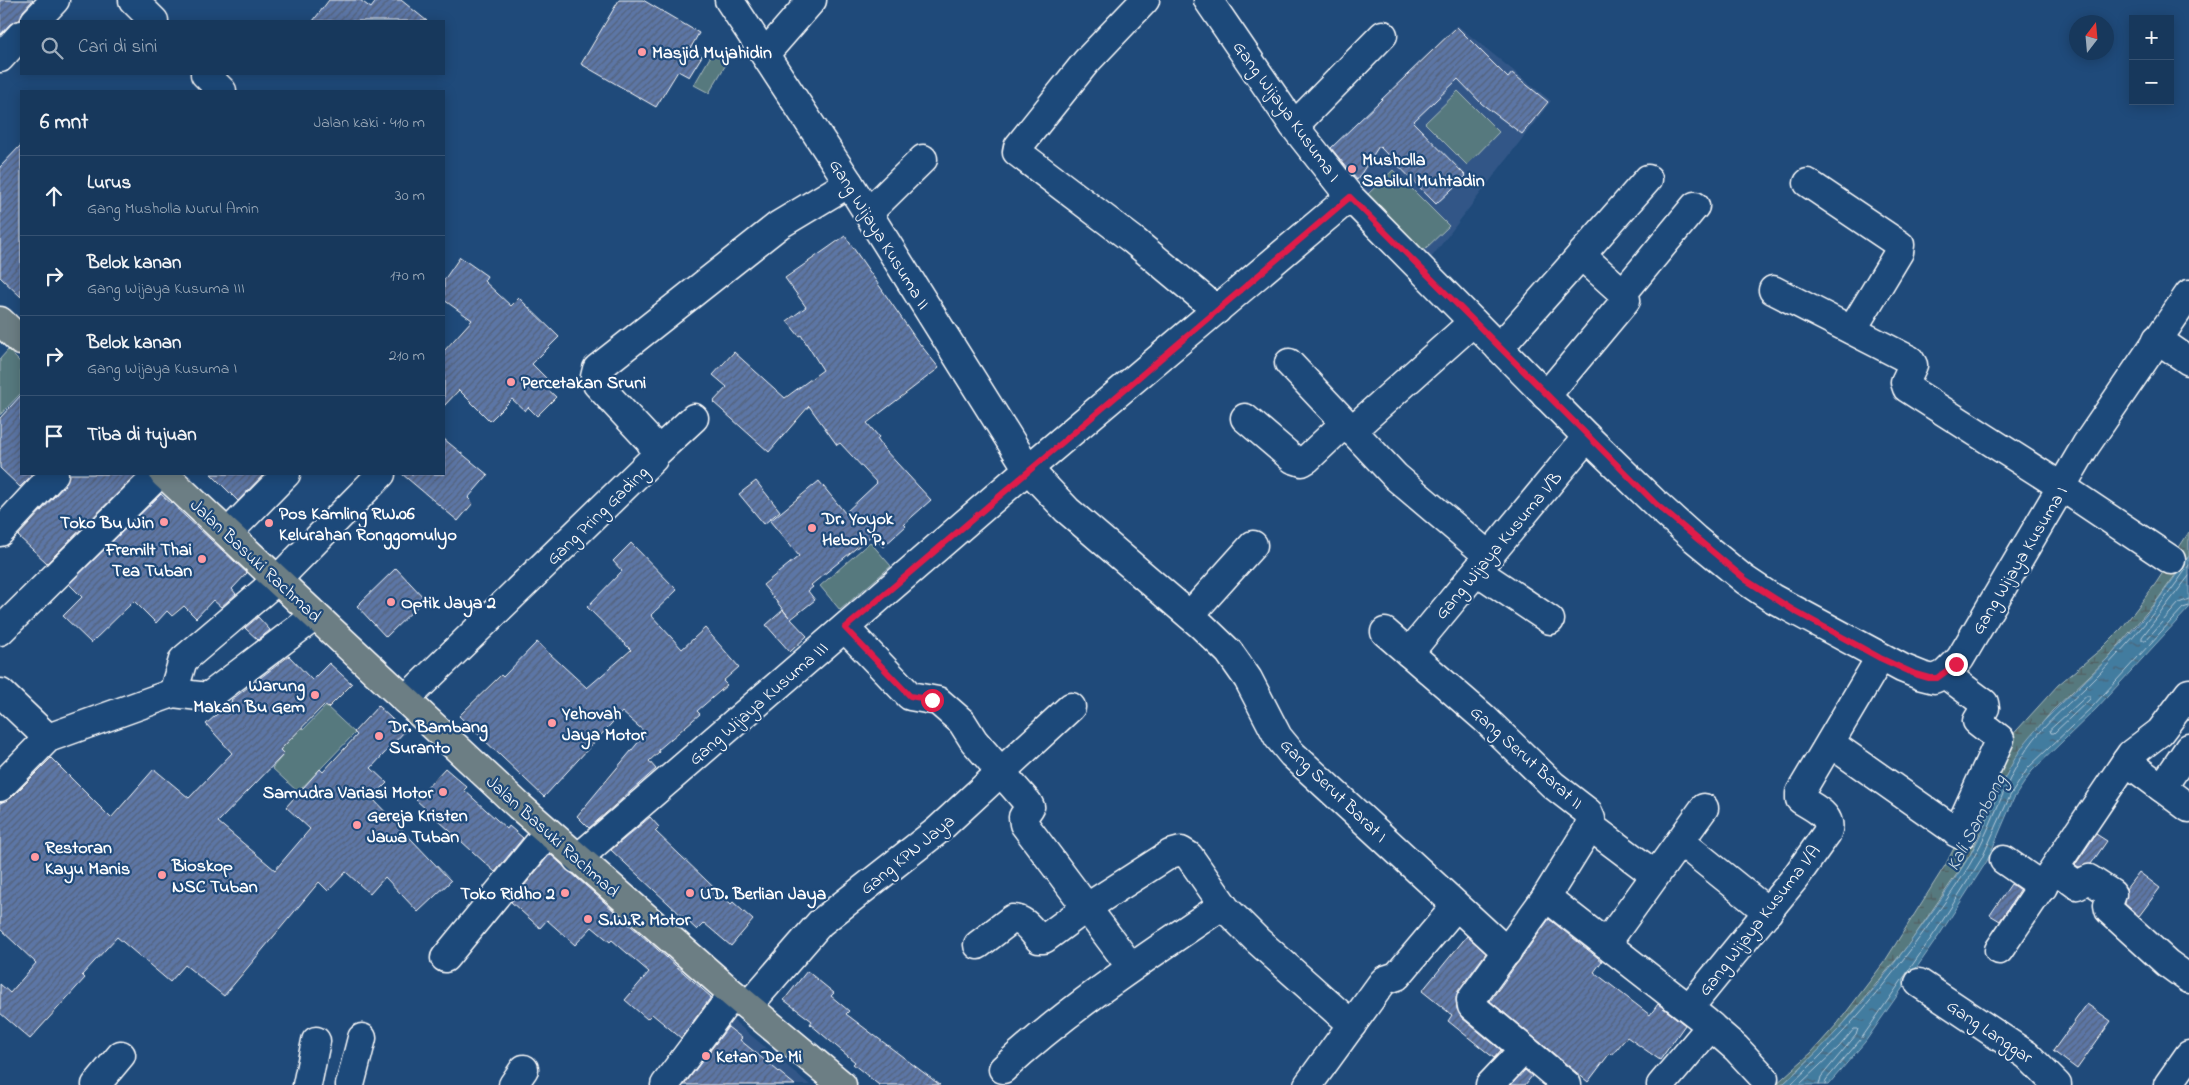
<!DOCTYPE html>
<html lang="id">
<meta charset="utf-8">
<style>
:root{--surface:#17385c;--page:#244365;--text:#f1f3f6;--muted:#9eacbb;--line:#365272}
body{margin:0;font-family:"Indie Flower",sans-serif;background:var(--page);color:var(--text)}
.controls{position:absolute;right:15px;top:15px;display:grid;overflow:hidden;border-radius:0px;box-shadow:0 2px 12px #0003}
.controls button{width:45px;height:45px;display:grid;place-items:center;padding:0;border:0;border-bottom:1px solid var(--line);background:var(--surface);color:var(--text);font:25px sans-serif}
.compass{position:absolute;left:2069px;top:15px;width:45px;height:45px;border-radius:50%;background:var(--surface);box-shadow:0 2px 12px #0003;rotate:16deg}
.stop{position:absolute;width:15px;height:15px;margin:-11px;border:4px solid #e11d48;border-radius:50%;background:#fff}
.stop.end{background:#e11d48;border-color:#fff;box-shadow:0 1px 5px #0008}
.list{margin:0;padding:0;list-style:none}
h2{display:flex;justify-content:space-between;align-items:center;height:65px;margin:0;padding:0 20px;font-size:21px}
h2 small{font-size:16px;font-weight:400;color:var(--muted)}
.list li{display:grid;grid-template-columns:32px 1fr auto;gap:15px;align-items:center;box-sizing:border-box;height:80px;padding:0 20px;border-top:1px solid var(--line)}
.list b{display:block;font-size:19px;white-space:nowrap}
.list p{margin:0;font-size:16px;white-space:nowrap;color:var(--muted)}
.list em{font-size:16px;font-style:normal;color:var(--muted)}
.icon{flex:none;width:28px;height:28px;fill:none;stroke:currentColor;stroke-width:2;stroke-linecap:round;stroke-linejoin:round}
.map{position:relative;flex:none;width:2189px;height:1085px;overflow:hidden}
.search{position:absolute;background:var(--surface);box-shadow:0 2px 12px #0003;left:20px;top:20px;width:425px;height:55px;display:flex;align-items:center;gap:12px;box-sizing:border-box;padding:0 18px;border-radius:0px;color:var(--muted);font-size:19px}
.panel{position:absolute;background:var(--surface);box-shadow:0 2px 12px #0003;left:20px;top:90px;width:425px;height:385px;border-radius:0px}
.map>svg:first-child{display:block}
.built{fill:#315787}
.green{fill:#57797e;stroke:#abbcbe}
.wetland{fill:url(#wetland-marsh);stroke:#abbcbe}
.water{fill:url(#water-ripples);stroke:#8eb0c5}
.lines{fill:none;stroke-linecap:round;stroke-linejoin:round}
.shore{stroke:#b4cad9;stroke-width:1}
.building{fill:url(#building-hatch);stroke:#fff}
.minor-casing{stroke:#fff;stroke-width:31}
.major-casing{stroke:#fff;stroke-width:31}
.minor{stroke:#1f4a7a;stroke-width:28}
.major{stroke:#6c7e84;stroke-width:28}
.route{stroke:#e11d48;stroke-width:6}
.poi-dot{fill:#ff9aa2;stroke:#1f4a7a;stroke-width:2}
.labels{text-anchor:middle;stroke-width:4.5;stroke-linejoin:round;paint-order:stroke}
.poi-label{font-size:18px;font-weight:bold;fill:#fff;stroke:#1f4a7a;text-anchor:start}
.street-label{font-size:18px;fill:#fff;stroke:#1f4a7a}
.water-label{font-size:19px;font-style:italic;fill:#d0dee7;stroke:#1f4a7a}
</style>
<div class="map">
<svg width="2189" height="1085" viewBox="0 0 2189 1085">
<defs>
<pattern id="wetland-marsh" width="20" height="14" patternUnits="userSpaceOnUse" patternTransform="scale(1.25)"><rect width="20" height="14" fill="#57797e"/><path d="M1 5h8M5 5V1M11 12h8M15 12V8" fill="none" stroke="#516062"/></pattern>
<pattern id="water-ripples" width="26" height="14" patternUnits="userSpaceOnUse" patternTransform="scale(1.25)"><rect width="26" height="14" fill="#437b9f"/><path d="M2 4q2-2 4 0t4 0M15 11q2-2 4 0t4 0" fill="none" stroke="#486476"/></pattern>
<pattern id="building-hatch" width="6" height="6" patternUnits="userSpaceOnUse" patternTransform="scale(1.25)"><rect width="6" height="6" fill="#5c76a6"/><path d="M-1 1l2-2M0 6l6-6M5 7l2-2" fill="none" stroke="#546179"/></pattern>
</defs>
<rect width="100%" height="100%" fill="#1f4a7a"/>
<filter id="ink" filterUnits="userSpaceOnUse"><feTurbulence type="fractalNoise" baseFrequency=".02" numOctaves="2"/><feDisplacementMap in="SourceGraphic" scale="10" xChannelSelector="R" yChannelSelector="G"/><feConvolveMatrix kernelMatrix="1 2 1 2 8 2 1 2 1" color-interpolation-filters="sRGB"/></filter>
<g filter="url(#ink)">
<g class="built">
<polygon points="1457,25 1551,101 1428,262 1324,154"/>
<polygon points="728,1016 810,1085 676,1085"/>
</g>
<g class="green">
<polygon points="713,52 728,61 709,93 694,85"/>
<polygon points="1458,91 1499,132 1467,165 1425,123"/>
<polygon points="1393,170 1449,226 1423,251 1368,194"/>
<polygon points="8,350 21,363 21,393 0,415 0,359"/>
<polygon points="870,542 891,566 840,610 820,586"/>
<polygon points="326,706 355,733 298,792 272,768 283,755 260,733 283,710 304,729"/>
</g>
<polygon class="wetland" points="2189,532 2189,556 2158,599 2107,659 2052,711 2024,745 2004,779 1970,855 1909,944 1831,1039 1784,1083 1775,1085 1811,1053 1838,1023 1885,961 1946,864 2008,740 2058,685 2101,649 2122,628 2156,583"/>
<path class="water" d="M2189 556V608L2096 709 2032 771 2014 798 1987 861 1940 934 1865 1042 1828 1085H1782C1836 1037 1882 982 1924 923 1940 901 1956 878 1970 855 1991 819 2000 777 2025 743 2049 712 2080 688 2107 659 2137 628 2165 593 2189 556Z"/>
<g class="lines">
<g class="shore">
<polyline points="2189,576 2142,637 2142,640 2146,640 2179,603 2189,599"/>
<polygon points="2087,696 2090,696 2090,699 2054,733 2051,733 2050,730"/>
<path d="M1790 1085C1842 1038 1887 983 1928 926 1944 903 1961 881 1974 857 1994 822 2004 782 2027 749 2046 721 2072 702 2095 678 2130 643 2161 606 2189 565"/>
<polyline points="1799,1085 1839,1047 1854,1029 1858,1029 1856,1035 1821,1077 1819,1085"/>
<polyline points="1825,1085 1826,1080 1861,1039 1936,931 1982,858 2010,796 2028,768 2093,706 2183,608 2189,606"/>
</g>
</g>
<g class="building">
<polygon points="0,0 33,0 23,11 20,20 10,24 0,35"/>
<polygon points="329,0 360,0 371,8 377,0 401,0 427,21 313,21"/>
<polygon points="619,0 643,0 699,33 690,49 702,56 689,77 678,71 656,107 581,64"/>
<polygon points="1457,27 1508,78 1512,73 1548,102 1522,134 1482,104 1458,79 1413,122 1466,176 1436,204 1379,146 1357,180 1331,148"/>
<polygon points="21,145 21,297 0,277 0,167"/>
<polygon points="845,236 916,339 939,368 867,423 879,437 877,439 885,450 931,500 904,524 906,526 883,547 872,535 811,585 813,587 808,591 815,600 791,619 807,636 790,652 766,625 783,610 789,617 763,585 799,556 770,521 819,481 845,513 877,483 840,443 837,445 809,406 769,452 713,402 727,387 713,375 734,352 785,398 823,370 801,335 799,336 787,321 806,307 785,278"/>
<polygon points="460,257 487,276 484,281 511,306 519,298 559,337 532,364 547,379 542,384 556,397 537,416 528,407 525,411 512,399 490,421 459,390 444,406 444,351 472,320 444,300 444,280"/>
<polygon points="21,395 21,474 33,474 20,487 0,468 0,418"/>
<polygon points="444,439 488,475 468,498 473,503 458,521 402,474 444,474"/>
<polygon points="69,474 137,474 47,563 18,536 65,485"/>
<polygon points="211,474 264,474 238,501"/>
<polygon points="756,481 780,511 764,524 739,494"/>
<polygon points="161,494 247,573 232,589 236,594 221,607 213,600 196,618 184,606 172,616 167,611 156,623 134,601 91,643 63,616 82,597 69,584"/>
<polygon points="631,543 677,590 651,615 682,649 705,628 739,667 723,681 727,685 697,711 700,714 658,750 659,752 649,761 656,769 589,828 577,816 646,733 622,712 544,797 459,716 501,675 503,677 537,642 587,688 631,650 587,607 622,571 613,561"/>
<polygon points="396,568 425,599 386,637 357,606"/>
<polygon points="258,617 270,630 258,640 245,628"/>
<polygon points="289,656 312,680 329,663 352,684 328,708 324,705 280,750 284,754 218,822 275,870 310,829 286,807 320,769 323,772 357,735 354,732 378,706 405,731 371,768 387,783 372,798 451,881 418,912 385,877 370,894 346,872 328,891 319,882 224,996 185,965 170,982 117,937 82,975 85,978 30,1039 0,1013 0,984 10,993 36,963 0,929 0,803 11,798 51,758 111,818 154,769 189,798 232,753 206,724 232,701 231,700"/>
<polygon points="445,768 467,787 464,790 507,829 509,826 523,838 495,872 416,800"/>
<polygon points="650,817 659,827 655,831 731,904 733,902 753,920 731,946 704,923 697,930 611,850"/>
<polygon points="2096,834 2107,841 2091,864 2079,867 2075,865"/>
<polygon points="550,854 711,997 681,1038 652,1014 647,1019 625,1000 649,972 612,940 610,942 592,927 575,945 547,920 540,928 511,902"/>
<polygon points="2139,872 2160,888 2139,916 2125,904 2126,889"/>
<polygon points="2011,884 2020,890 2000,921 1990,915"/>
<polygon points="1549,919 1602,961 1594,972 1650,1015 1658,1004 1685,1025 1660,1060 1627,1037 1612,1055 1610,1053 1588,1082 1490,1001"/>
<polygon points="1467,936 1486,953 1458,991 1456,997 1457,1009 1462,1018 1501,1050 1494,1058 1448,1021 1452,1015 1422,991"/>
<polygon points="807,971 834,993 831,996 849,1011 846,1014 940,1085 879,1085 853,1064 855,1062 810,1024 812,1021 784,1000"/>
<polygon points="2087,1004 2111,1021 2077,1069 2053,1051"/>
<polygon points="728,1027 742,1038 740,1040 795,1085 684,1085"/>
<polygon points="1525,1070 1532,1076 1525,1085 1511,1085"/>
</g>
<g class="lines">
<defs>
<g id="minor">
<polyline points="133,0 154,21"/>
<polyline points="729,0 849,183 1028,469 1067,510 1202,626 1229,652 1248,679 1278,737 1292,754 1507,952"/>
<polyline points="1145,0 1086,62 1018,147 1017,152 1133,240 1217,310"/>
<polyline points="1208,0 1294,126 1350,197 1587,437 1656,504 1695,539 1745,580 1772,598 1902,668 1922,676 1934,679 1945,674 1960,659 2086,445 2189,294"/>
<polyline points="35,21 55,0"/>
<polyline points="765,54 812,0"/>
<polyline points="0,58 21,35"/>
<polyline points="205,74 222,91"/>
<polyline points="1294,126 1383,35"/>
<polyline points="1808,183 1900,245 1899,252 1852,330"/>
<polyline points="868,213 923,159"/>
<polyline points="1773,290 1910,360 1913,365 1905,382 1907,388 2062,487 2171,560"/>
<polyline points="1623,293 1695,206"/>
<polyline points="2157,339 2189,361"/>
<polyline points="1499,348 1648,179"/>
<polyline points="1289,363 1396,477 1489,556"/>
<polyline points="1546,396 1626,300 1623,293 1581,255"/>
<polyline points="1245,418 1293,459 1302,462 1307,459 1345,423"/>
<polyline points="1351,431 1473,322"/>
<polyline points="654,455 694,418"/>
<polyline points="0,532 54,474"/>
<polyline points="228,533 286,474"/>
<polyline points="1477,571 1550,620"/>
<polyline points="1190,615 1253,545"/>
<polyline points="845,628 910,696 938,701 962,722 974,741 1028,803 1030,807 1023,817 1024,824 1131,967"/>
<polyline points="0,631 159,474"/>
<polyline points="1385,632 1484,718 1553,785 1588,812 1591,819 1587,831 1546,897 1471,1000 1472,1006 1524,1049 1490,1085"/>
<polyline points="1409,653 1587,437"/>
<polyline points="1945,674 1984,703 1985,708 1977,721 2000,739 1957,833"/>
<polyline points="1,693 48,738"/>
<polyline points="173,693 183,660 277,580 381,474"/>
<polyline points="405,700 653,459 654,449 650,441 597,384 595,377 597,369 779,225 849,183"/>
<polyline points="1830,743 1961,835"/>
<polyline points="2126,761 2189,808"/>
<polyline points="0,787 48,738 173,693 208,697 315,616"/>
<polyline points="2162,788 2189,748"/>
<polyline points="1590,826 1655,875"/>
<polyline points="1680,841 1768,912"/>
<polyline points="577,859 1028,469 1350,197"/>
<polyline points="2004,860 2043,887"/>
<polyline points="2055,869 2077,885 2089,879 2112,894 2108,905 2109,910 2167,963 2189,979"/>
<polyline points="1546,897 1705,1021 1736,1048 1764,1078"/>
<polyline points="1606,944 1704,808"/>
<path d="M978 945 1012 919C1024 918 1032 931 1039 939H1044L1086 908 1170 854 1181 851 1189 856 1226 909 1258 941 1352 1025"/>
<polyline points="1999,950 2131,754 2160,732 2189,693"/>
<polyline points="445,958 548,832"/>
<polyline points="1919,983 2027,1055 2057,1085"/>
<polyline points="748,1006 820,923 937,831 1071,707"/>
<path d="M1689 1008 1795 878 1827 833C1834 815 1813 808 1800 799V793L1880 658"/>
<polyline points="1524,1049 1567,1085"/>
<path d="M1003 1069C1070 1007 1147 957 1223 905"/>
<polyline points="96,1085 121,1055"/>
<polyline points="307,1085 316,1041"/>
<polyline points="350,1085 362,1038"/>
<polyline points="513,1085 524,1069"/>
<polyline points="665,1085 733,994"/>
<polyline points="1308,1085 1382,983 1385,980 1397,976 1456,906"/>
<polyline points="1661,1085 1711,1026"/>
<polyline points="2168,1085 2189,1055"/>
</g>
<g id="major">
<polyline points="0,321 21,341"/>
<polyline points="164,474 519,806 733,994 842,1085"/>
</g>
</defs>
<use href="#minor" class="minor-casing"/>
<use href="#major" class="major-casing"/>
<use href="#minor" class="minor"/>
<use href="#major" class="major"/>
</g>
</g>
<g class="lines" filter="url(#ink)">
<polyline class="route" points="932,700 910,696 845,628 1350,197 1656,504 1746,580 1793,610 1880,658 1915,674 1929,678 1937,678 1956,664"/>
</g>
<g class="poi-dot">
<circle cx="642" cy="52" r="5"/>
<circle cx="1352" cy="169" r="5"/>
<circle cx="511" cy="382" r="5"/>
<circle cx="164" cy="522" r="5"/>
<circle cx="269" cy="523" r="5"/>
<circle cx="812" cy="528" r="5"/>
<circle cx="202" cy="559" r="5"/>
<circle cx="391" cy="602" r="5"/>
<circle cx="315" cy="695" r="5"/>
<circle cx="552" cy="723" r="5"/>
<circle cx="379" cy="736" r="5"/>
<circle cx="443" cy="792" r="5"/>
<circle cx="357" cy="825" r="5"/>
<circle cx="35" cy="857" r="5"/>
<circle cx="162" cy="875" r="5"/>
<circle cx="565" cy="893" r="5"/>
<circle cx="690" cy="893" r="5"/>
<circle cx="588" cy="919" r="5"/>
<circle cx="706" cy="1056" r="5"/>
</g>
<g class="labels">
<g class="poi-label">
<text x="652" y="58">Masjid Mujahidin</text>
<text x="1362" y="165">Musholla<tspan x="1362" dy="21">Sabilul Muhtadin</tspan></text>
<text x="521" y="388">Percetakan Sruni</text>
<text x="279" y="519">Pos Kamling RW.06<tspan x="279" dy="21">Kelurahan Ronggomulyo</tspan></text>
<text x="822" y="524">Dr. Yoyok<tspan x="822" dy="21">Heboh P.</tspan></text>
<text x="154" y="528" text-anchor="end">Toko Bu Win</text>
<text x="192" y="555" text-anchor="end">Fremilt Thai<tspan x="192" dy="21">Tea Tuban</tspan></text>
<text x="401" y="608">Optik Jaya 2</text>
<text x="305" y="691" text-anchor="end">Warung<tspan x="305" dy="21">Makan Bu Gem</tspan></text>
<text x="562" y="719">Yehovah<tspan x="562" dy="21">Jaya Motor</tspan></text>
<text x="389" y="732">Dr. Bambang<tspan x="389" dy="21">Suranto</tspan></text>
<text x="433" y="798" text-anchor="end">Samudra Variasi Motor</text>
<text x="367" y="821">Gereja Kristen<tspan x="367" dy="21">Jawa Tuban</tspan></text>
<text x="45" y="853">Restoran<tspan x="45" dy="21">Kayu Manis</tspan></text>
<text x="172" y="871">Bioskop<tspan x="172" dy="21">NSC Tuban</tspan></text>
<text x="555" y="899" text-anchor="end">Toko Ridho 2</text>
<text x="700" y="899">UD. Berlian Jaya</text>
<text x="598" y="925">S.W.R. Motor</text>
<text x="716" y="1062">Ketan De Mi</text>
</g>
<g class="street-label">
<text transform="translate(1287 111) rotate(54)" y="6">Gang Wijaya Kusuma I</text>
<text transform="translate(880 234) rotate(58)" y="6">Gang Wijaya Kusuma II</text>
<text transform="translate(597 515) rotate(-44)" y="6">Gang Pring Gading</text>
<text transform="translate(1498 545) rotate(-50)" y="6">Gang Wijaya Kusuma I/B</text>
<text transform="translate(256 560) rotate(43)" y="6">Jalan Basuki Rachmad</text>
<text transform="translate(2019 560) rotate(-59)" y="6">Gang Wijaya Kusuma I</text>
<text transform="translate(758 703) rotate(-41)" y="6">Gang Wijaya Kusuma III</text>
<text transform="translate(1527 757) rotate(42)" y="6">Gang Serut Barat II</text>
<text transform="translate(1334 790) rotate(44)" y="6">Gang Serut Barat I</text>
<text transform="translate(553 836) rotate(42)" y="6">Jalan Basuki Rachmad</text>
<text transform="translate(907 854) rotate(-39)" y="6">Gang KPN Jaya</text>
<text transform="translate(1759 920) rotate(-52)" y="6">Gang Wijaya Kusuma I/A</text>
<text transform="translate(1990 1031) rotate(34)" y="6">Gang Langgar</text>
</g>
<g class="water-label">
<text transform="translate(1975 822) rotate(-62)" y="7">Kali Sambong</text>
</g>
</g>
</svg>
<div class="controls">
<button>+</button>
<button>−</button>
</div>
<svg class="compass" viewBox="-18 -18 36 36"><path d="M0-13l5 13h-10z" fill="#e53935"/><path d="M0 13l5-13h-10z" fill="#9eacbb"/></svg>
<div class="stop" style="left:932px;top:700px"></div>
<div class="stop end" style="left:1956px;top:664px"></div>
<div class="search"><svg class="icon" aria-label="search" viewBox="0 0 24 24"><circle cx="10" cy="10" r="6"/><path d="M15 15l6 6"/></svg>Cari di sini</div>
<section class="panel">
<h2>6 mnt<small>Jalan kaki · 410 m</small></h2>
<ul class="list">
<li><svg class="icon" aria-label="ahead" viewBox="0 0 24 24"><path d="M12 20V5M6 11l6-6 6 6"/></svg><div><b>Lurus</b><p>Gang Musholla Nurul Amin</p></div><em>30 m</em></li>
<li><svg class="icon" aria-label="right" viewBox="0 0 24 24"><path d="M7 20v-9h11M14 6l5 5-5 5"/></svg><div><b>Belok kanan</b><p>Gang Wijaya Kusuma III</p></div><em>170 m</em></li>
<li><svg class="icon" aria-label="right" viewBox="0 0 24 24"><path d="M7 20v-9h11M14 6l5 5-5 5"/></svg><div><b>Belok kanan</b><p>Gang Wijaya Kusuma I</p></div><em>210 m</em></li>
<li><svg class="icon" aria-label="arrive" viewBox="0 0 24 24"><path d="M6 21V4h12l-3 4 3 4H6"/></svg><div><b>Tiba di tujuan</b></div></li>
</ul>
</section>
</div>
